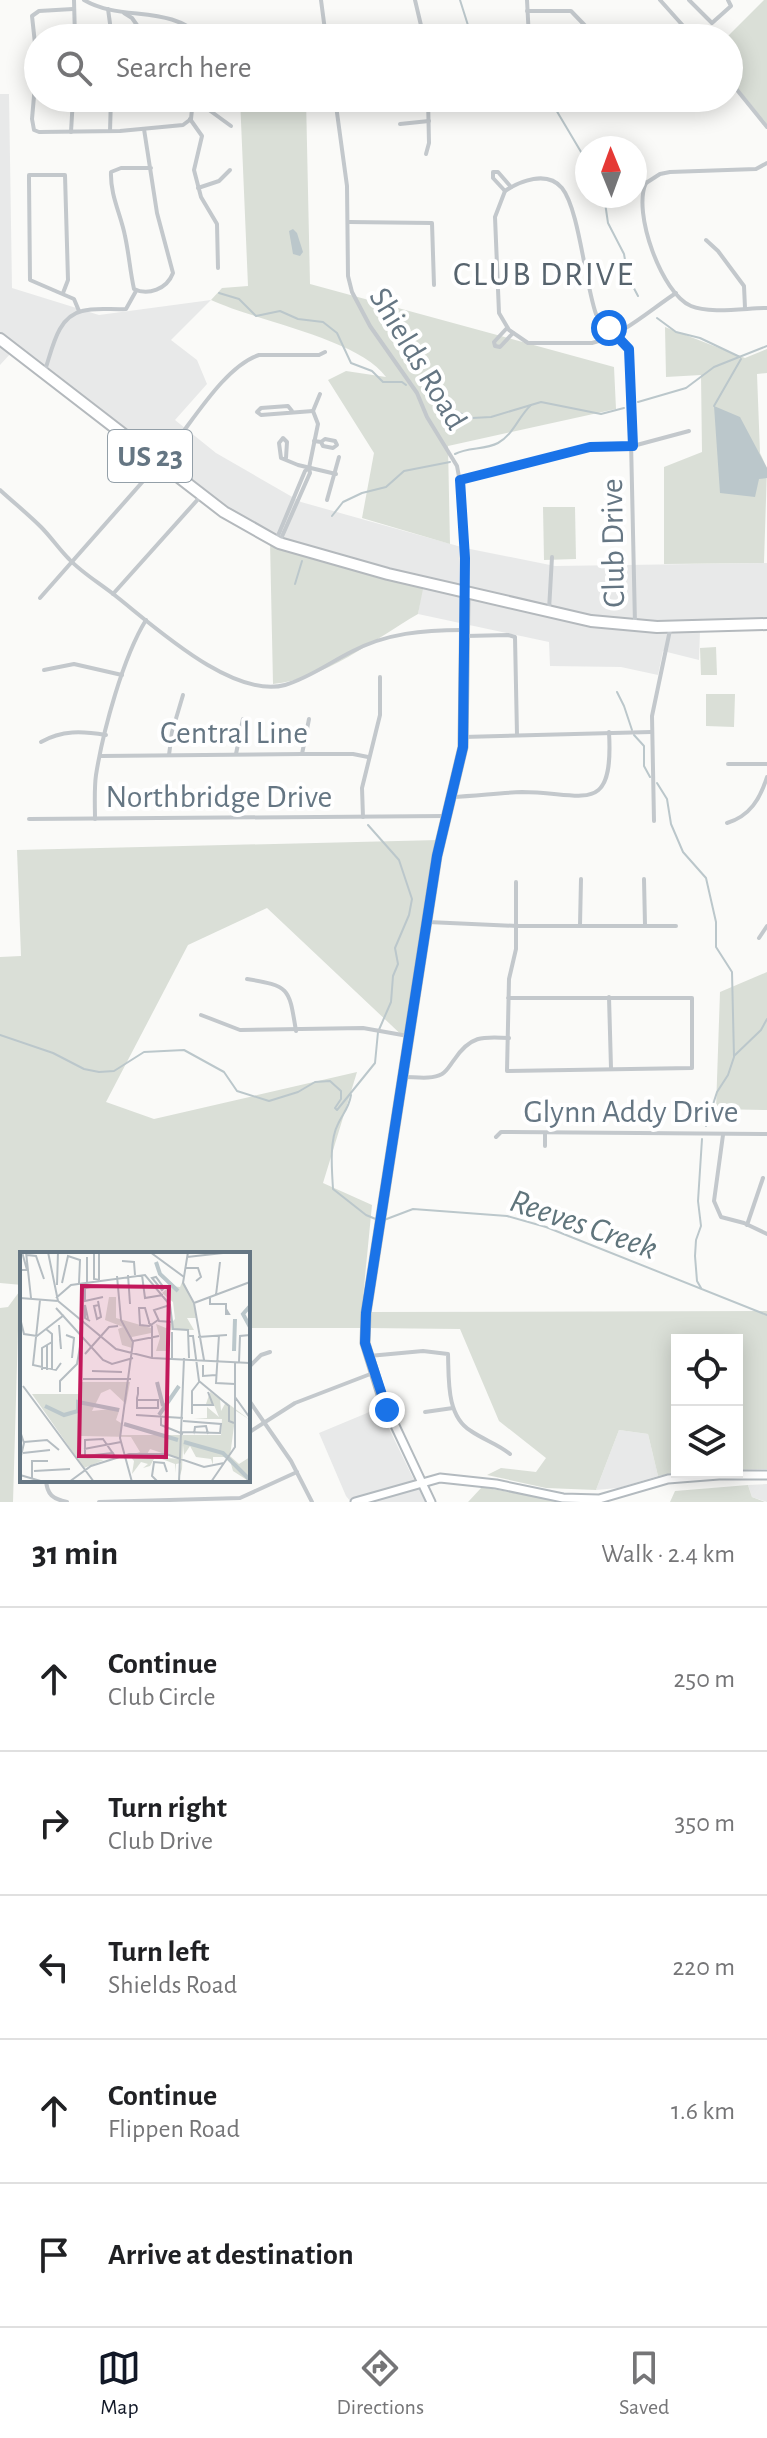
<!DOCTYPE html>
<meta charset="utf-8">
<style>
:root{--surface:#fff;--page:#f6f6f6;--text:#202124;--muted:#757577;--line:#e0e0e0;--accent:#111827}
body{margin:0;font-family:"Alegreya Sans",sans-serif;background:var(--page);color:var(--text)}
.controls{position:absolute;right:24px;bottom:24px;display:grid;overflow:hidden;border-radius:0px;box-shadow:0 4px 20px #0003}
.controls button{width:72px;height:72px;display:grid;place-items:center;padding:0;border:0;border-bottom:2px solid var(--line);background:var(--surface);color:var(--text);font:40px sans-serif}
.compass{position:absolute;left:575px;top:136px;width:72px;height:72px;border-radius:50%;background:var(--surface);box-shadow:0 4px 20px #0003;rotate:359deg}
.stop{position:absolute;width:24px;height:24px;margin:-18px;border:6px solid #1a73e8;border-radius:50%;background:#fff}
.stop.end{background:#1a73e8;border-color:#fff;box-shadow:0 2px 8px #0008}
.list{margin:0;padding:0;list-style:none}
h2{display:flex;justify-content:space-between;align-items:center;height:104px;margin:0;padding:0 32px;font-size:34px}
h2 small{font-size:26px;font-weight:400;color:var(--muted)}
.list li{display:grid;grid-template-columns:52px 1fr auto;gap:24px;align-items:center;box-sizing:border-box;height:144px;padding:0 32px;border-top:2px solid var(--line)}
.list b{display:block;font-size:30px;white-space:nowrap}
.list p{margin:0;font-size:26px;white-space:nowrap;color:var(--muted)}
.list em{font-size:26px;font-style:normal;color:var(--muted)}
.icon{flex:none;width:44px;height:44px;fill:none;stroke:currentColor;stroke-width:2;stroke-linecap:round;stroke-linejoin:round}
.map{position:relative;flex:none;width:767px;height:1502px;overflow:hidden}
.search{position:absolute;background:var(--surface);box-shadow:0 4px 20px #0003;left:24px;right:24px;top:24px;height:88px;display:flex;align-items:center;gap:20px;box-sizing:border-box;padding:0 28px;border-radius:44px;color:var(--muted);font-size:30px}
.sheet{height:824px;background:var(--surface)}
nav{display:flex;justify-content:space-around;align-items:center;box-sizing:border-box;height:112px;border-top:2px solid var(--line);background:var(--surface);font-size:22px;color:var(--muted)}
nav a{display:grid;justify-items:center;gap:4px}
nav .on{color:var(--accent)}
.map>svg:first-child{display:block}
.built{fill:#e8e9e9}
.green{fill:#dadfd7}
.water{fill:#bbc7cb}
.lines{fill:none;stroke-linecap:round;stroke-linejoin:round}
.stream{stroke:#bbc7cb;stroke-width:2}
.secondary-casing{stroke:#b3babf;stroke-width:11}
.primary-casing{stroke:#b5babe;stroke-width:12}
.highway-casing{stroke:#b4b9bd;stroke-width:14}
.street{stroke:#c3c8cc;stroke-width:4}
.secondary{stroke:#fff;stroke-width:7}
.primary{stroke:#fff;stroke-width:8}
.highway{stroke:#fff;stroke-width:10}
.route{stroke:#1a73e8;stroke-width:10}
.labels{text-anchor:middle;stroke-width:8;stroke-linejoin:round;paint-order:stroke}
.shield{fill:#fff;stroke:#939fa8;stroke-width:2}
.shield-label{font-size:30px;font-weight:bold;fill:#657683}
.street-label{font-size:32px;fill:#657683;stroke:#fff}
.neighbourhood-label{font-size:34px;letter-spacing:2px;fill:#57646e;stroke:#fff}
.water-label{font-size:34px;font-style:italic;fill:#60757c;stroke:#fff}
.inset-river{fill:none;stroke:#bbc7cb;stroke-width:4}
.inset-road{fill:none;stroke:#b5bdc2;stroke-width:2}
.view{fill:#c2185b;fill-opacity:0.15;stroke:#c2185b;stroke-width:4}
.inset-edge{fill:none;stroke:#657683;stroke-width:4}
</style>
<div class="map">
<svg width="767" height="1502" viewBox="0 0 767 1502">
<rect width="100%" height="100%" fill="#fafaf8"/>
<g class="built">
<polygon points="0,94 9,94 12,288 99,315 211,300 171,340 197,360 207,384 175,420 216,453 301,502 465,548 555,566 767,563 767,627 700,631 699,660 663,651 658,675 621,667 550,666 549,642 418,614 423,584 332,564 276,545 225,519 12,352 0,365"/>
<polygon points="379,1408 412,1476 423,1493 426,1502 351,1502 346,1496 319,1433"/>
<polygon points="619,1430 648,1434 658,1476 618,1488 596,1490"/>
<polygon points="767,1484 767,1502 752,1497 748,1485"/>
</g>
<g class="green">
<polygon points="764,0 767,0 767,124 729,78 729,38 726,38"/>
<path d="M240 98H306L310 284 614 367 616 409 448 446 450 544 362 518 374 453 328 380 346 371 386 377C360 339 256 321 211 300L222 288 248 286Z"/>
<polygon points="665,327 745,358 767,349 767,373 757,374 760,453 767,468 764,563 664,564 664,467 702,452 701,375 666,377"/>
<polygon points="543,507 575,507 576,559 544,560"/>
<path d="M270 541 332 564 424 584 418 614C375 639 323 680 273 684Z"/>
<polygon points="716,647 717,675 701,675 700,648"/>
<polygon points="706,694 735,694 734,727 706,726"/>
<polygon points="439,840 408,1041 267,908 188,945 106,1102 154,1119 357,1072 323,1183 372,1205 360,1328 248,1328 248,1254 22,1254 22,1285 0,1283 0,957 21,956 17,850"/>
<polygon points="767,972 767,1110 716,1109 720,992"/>
<polygon points="22,1288 22,1329 18,1330 13,1502 0,1502 0,1308 8,1307"/>
<polygon points="767,1311 767,1469 737,1470 737,1340 677,1340 678,1472 658,1476 648,1434 619,1430 596,1490 546,1488 487,1475 501,1468 536,1472 546,1458 499,1421 460,1329 367,1328 367,1312"/>
<polygon points="748,1485 752,1497 765,1502 670,1502 675,1491"/>
<polygon points="482,1487 563,1502 468,1502"/>
</g>
<g class="water">
<polygon points="293,229 297,233 303,252 300,256 293,254 289,231"/>
<polygon points="714,406 740,417 767,468 767,478 759,479 755,497 720,493"/>
</g>
<g class="lines">
<g class="stream">
<polyline points="460,0 472,38"/>
<polyline points="549,98 587,162"/>
<polyline points="604,196 608,223 624,254 628,277 638,296"/>
<polyline points="219,293 239,299 256,316 280,311 298,319 323,322 337,333 351,363 372,371 383,382 402,382 406,385"/>
<polyline points="657,318 676,332 700,338 740,357"/>
<polyline points="426,394 444,407 472,418 491,417 541,402 601,414 624,408"/>
<polyline points="638,402 686,388 714,367 767,346"/>
<polyline points="714,406 741,359"/>
<path d="M455 454C468 447 485 450 498 443 514 434 518 417 531 405"/>
<polyline points="332,516 343,502 362,493 386,487 404,471 450,462"/>
<polyline points="295,584 302,561"/>
<polyline points="617,692 624,706 632,730"/>
<polyline points="634,735 644,746 644,766 650,777"/>
<polyline points="657,783 667,799 671,824 683,852 706,878 716,922 716,947 732,972 734,1057 728,1075 717,1092 706,1126"/>
<polyline points="0,1035 53,1053 84,1069 99,1072 114,1071 144,1052 184,1050 224,1072 237,1091 269,1101 298,1092 315,1082 330,1081 341,1091 341,1099 335,1108 337,1110 375,1063 378,1032 391,1002 393,976 398,964 395,948 409,915 412,899 399,860 368,825"/>
<polyline points="734,1056 761,1030 767,1019"/>
<path d="M351 1095C349 1108 343 1113 338 1124 329 1141 332 1171 333 1189L366 1215 378 1220"/>
<polyline points="384,1220 413,1209 507,1216 546,1227 767,1315"/>
<polyline points="701,1288 697,1281 695,1256 696,1240 701,1226 698,1201 702,1139"/>
</g>
<defs>
<g id="secondary">
<polyline points="355,1502 440,1478 496,1484 563,1498 599,1499 668,1479 719,1475 767,1475"/>
<polyline points="431,1502 382,1398 365,1343 366,1313 437,856 463,747 465,592"/>
</g>
<g id="primary">
<polyline points="144,450 157,452 170,448"/>
<polyline points="166,454 166,459 174,470"/>
</g>
<polyline id="highway" points="0,339 224,512 279,543 388,574 591,621 657,627 767,624"/>
</defs>
<use href="#secondary" class="secondary-casing"/>
<use href="#primary" class="primary-casing"/>
<use href="#highway" class="highway-casing"/>
<g class="street">
<polyline points="74,0 75,38"/>
<path d="M84 0C121 22 171 4 202 38"/>
<polyline points="321,0 326,38"/>
<polyline points="415,0 424,38"/>
<polyline points="527,0 529,38"/>
<polyline points="660,0 694,38"/>
<polyline points="689,0 712,23 731,6 728,0"/>
<polyline points="73,9 39,11 32,16 37,62 32,119 34,130 39,132 120,131 183,125 191,119 193,99"/>
<polyline points="108,9 112,38"/>
<polyline points="527,11 571,11 597,38"/>
<polyline points="124,13 132,18 146,38"/>
<polyline points="729,80 767,127"/>
<polyline points="335,98 347,186 348,276 352,292 370,326 417,393 427,417 457,466 462,493 465,589"/>
<polyline points="563,98 571,101 666,101 679,98"/>
<polyline points="194,99 231,126"/>
<polyline points="190,119 202,136 194,170 201,197 217,224 218,268"/>
<polyline points="400,124 429,121"/>
<path d="M144 129 157 213 173 273C167 289 148 296 134 289 130 271 129 254 125 236 121 215 110 195 111 172L121 168H151"/>
<polyline points="110,131 111,98"/>
<polyline points="71,132 73,98"/>
<polyline points="426,154 429,143 428,98"/>
<path d="M767 163 756 169 670 172 660 174 646 183C632 212 662 294 691 306 709 314 747 308 767 308"/>
<polyline points="635,174 646,183"/>
<polyline points="198,188 219,181 230,170"/>
<polyline points="505,191 493,178 493,172 498,172 511,187"/>
<polyline points="349,222 432,223 434,285"/>
<polyline points="706,240 718,251 744,286 745,308"/>
<polyline points="556,277 584,270"/>
<polyline points="63,293 68,280 65,175 29,175 29,180 30,280 74,299 79,311"/>
<polyline points="507,328 494,342 495,346 500,347 513,333"/>
<path d="M44 373C52 352 56 317 82 311 96 307 112 310 126 309L136 291"/>
<polyline points="292,411 288,406 261,408 257,412 261,415 313,411"/>
<polyline points="314,441 321,442 325,439 335,441 337,445 333,448 323,446 321,442"/>
<path d="M170 449C193 421 225 366 259 355H319L325 352"/>
<polyline points="286,458 287,442 283,438 279,443 281,458 298,465 336,474"/>
<polyline points="460,480 590,447 633,446 689,431"/>
<path d="M0 490C13 502 28 514 41 527 51 537 59 549 69 559 82 573 101 584 117 597 155 627 233 699 285 685 309 678 329 663 351 652 386 633 424 630 463 630"/>
<polyline points="327,500 339,457"/>
<polyline points="277,538 305,471 309,468"/>
<polyline points="280,541 310,473 309,468 318,424 313,411 320,394"/>
<polyline points="113,594 200,497"/>
<polyline points="40,598 160,462"/>
<polyline points="549,610 552,557"/>
<path d="M635 624 629 349C619 336 605 327 596 314 585 283 579 209 562 188 547 170 520 181 505 191L495 217 499 313 509 330 528 343H592C622 336 650 310 676 293"/>
<polyline points="466,636 508,635 515,637 517,735"/>
<polyline points="44,670 74,664 122,675"/>
<polyline points="463,737 651,732"/>
<path d="M41 742C62 730 82 731 106 735"/>
<polyline points="236,754 243,719"/>
<polyline points="302,754 309,719"/>
<polyline points="169,755 172,732 183,695"/>
<polyline points="101,756 302,754 353,754 368,757"/>
<polyline points="728,764 767,764"/>
<path d="M452 797C475 796 499 793 522 792 583 792 614 818 609 732"/>
<polyline points="363,817 362,788 380,715 380,677"/>
<polyline points="29,819 445,816"/>
<path d="M95 819C95 805 94 789 96 775 103 731 123 657 146 620"/>
<polyline points="654,821 652,716 670,630"/>
<path d="M727 823C750 816 760 799 767 777"/>
<polyline points="644,879 645,925"/>
<polyline points="428,922 517,926 676,926"/>
<polyline points="580,925 581,879"/>
<polyline points="759,938 767,926"/>
<path d="M247 979C290 986 289 988 296 1031"/>
<polyline points="609,997 611,1068"/>
<polyline points="508,998 692,998 692,1068 507,1071 509,979 516,949 516,882"/>
<polyline points="201,1015 240,1030 363,1028 408,1036"/>
<path d="M404 1077C416 1077 431 1080 442 1074 447 1071 450 1065 454 1060 470 1036 482 1036 509 1038"/>
<polyline points="723,1135 714,1201 721,1217 744,1223 767,1234"/>
<polyline points="496,1137 501,1132 511,1132 767,1134"/>
<polyline points="545,1146 545,1133"/>
<polyline points="747,1225 763,1178"/>
<path d="M369 1356 423 1351 448 1354C449 1379 446 1416 471 1431 484 1440 498 1444 510 1454"/>
<polyline points="248,1368 261,1355 270,1352"/>
<polyline points="248,1399 291,1461 312,1502"/>
<polyline points="425,1412 453,1408"/>
<polyline points="248,1433 295,1403 373,1373"/>
<path d="M46 1480C47 1495 53 1499 67 1502"/>
<polyline points="99,1502 240,1498 297,1472"/>
</g>
<use href="#secondary" class="secondary"/>
<use href="#primary" class="primary"/>
<use href="#highway" class="highway"/>
</g>
<g class="lines">
<polyline class="route" points="387,1410 365,1343 366,1313 437,856 463,747 465,558 460,480 590,447 633,446 629,349 609,328"/>
</g>
<g class="labels">
<rect class="shield" x="108" y="430" width="84" height="52" rx="6"/>
<g class="shield-label">
<text x="150" y="466">US 23</text>
</g>
<g class="street-label">
<text transform="translate(419 358) rotate(59)" y="11">Shields Road</text>
<text transform="translate(612 543) rotate(-91)" y="11">Club Drive</text>
<text x="234" y="743">Central Line</text>
<text x="219" y="807">Northbridge Drive</text>
<text x="631" y="1122">Glynn Addy Drive</text>
</g>
<g class="neighbourhood-label">
<text x="544" y="285">CLUB DRIVE</text>
</g>
<g class="water-label">
<text transform="translate(584 1223) rotate(19)" y="12">Reeves Creek</text>
</g>
</g>
<g transform="translate(20 1252)">
<rect width="230" height="230" fill="#fafaf8"/>
<path d="M163 28 174 51 176 66H167L174 78H147V99H136L140 86 136 72 146 76 155 67 153 50 142 41 150 34 160 35ZM89 45H96V66L131 76V81L112 85V96L102 93 98 77 103 75 85 68ZM62 130H110L106 152 90 137 81 141 72 159 100 156 96 168 101 171V183H201L202 167H173L187 166V155L199 165 194 153 186 152 190 140 200 147 201 159 206 150 230 168 216 159 210 204 219 212 230 205V230L213 219 209 205H193V213L191 207 176 205 170 194 164 203 163 193 162 217 158 230 161 211 156 212 155 221V212L142 207H134L130 214 123 216 128 212 121 210 112 222 114 209 109 203 160 207 130 197 126 204 114 202 120 200 111 185 61 184 60 205 84 208 64 216 12 142H62Z" fill="#dadfd7"/>
<path class="inset-river" d="M136 10 140 22 158 39M230 54 223 62 230 75M214 99 215 67M137 130 143 154M25 154 44 163 58 159V150L99 158M139 163 159 134M104 172 158 188M164 190 203 201 230 228"/>
<path class="inset-road" d="M6 0 11 46M28 0 38 49M74 0V27L79 28M130 0 164 25M168 0 163 31 174 51 184 108M7 3 16 4 24 27M167 5 212 0M102 9 114 10 115 23M166 16H178L181 25 176 29M0 18H7L2 0M108 23 110 52M122 23 125 46 143 43M97 24 101 68 113 90 100 186 112 230M132 26 136 25 144 36 142 38ZM79 28V0M42 31 48 4 60 8 59 31M67 31V5M37 33 38 0M70 35 65 36V49L83 45M196 43 200 10M190 45V52H206V62H209L206 57M0 46 38 49M36 46 51 33 125 23 150 53 153 77 168 78 169 106M20 48 13 113 36 118 41 111M38 49 96 97 132 106 230 111M78 49 81 65 77 67 74 54 79 53M174 51 230 30M150 53 134 58 139 69 152 70M36 56 83 108 92 112 113 106M0 66 4 82 17 84 44 63M68 67 65 53V66L70 69M39 73 41 97 40 87M26 77 32 82V118M46 83 54 86 52 106M199 83 196 131 215 132M169 84H173L179 129 209 154V169L214 171M178 85 207 83M113 89 139 84M27 93V118M65 102 89 75 98 74M132 106V74L129 71V70L125 56H119L120 73 129 74 131 73 138 68M152 106V80M219 110 220 84 230 83M183 113V124L196 123M22 118V96L32 90M72 119 102 120M63 127H111M3 134 74 230M40 140V129L57 112 61 89M215 145 230 166M117 148H138V156H117V146L118 142V135M172 153H193L188 140M172 162V139L179 130M116 163 163 166M141 164V173L163 182M0 179 4 191 0 208M162 180 200 181 201 172 163 169M174 182 175 175 186 174 188 182M4 190 27 188 39 198M64 197 101 190M3 201 30 198M93 201 65 204V188L83 187 92 200 93 201 95 205M14 219 50 217M0 223 24 230M12 227V209H28M49 230 71 214 109 202H146L184 215 204 211M138 230 132 224 134 210 144 211 147 220M159 230 164 106M191 230 215 195V110"/>
<path class="view" d="M62 34 149 35 146 205 59 204Z"/>
<rect width="230" height="230" class="inset-edge"/>
</g>
</svg>
<div class="controls">
<button><svg class="icon" aria-label="locate" viewBox="0 0 24 24"><circle cx="12" cy="12" r="6"/><path d="M12 2v4M12 18v4M2 12h4M18 12h4"/></svg></button>
<button><svg class="icon" aria-label="layers" viewBox="0 0 24 24"><path d="M12 4l9 5-9 5-9-5zM3 14l9 5 9-5"/></svg></button>
</div>
<svg class="compass" viewBox="-18 -18 36 36"><path d="M0-13l5 13h-10z" fill="#e53935"/><path d="M0 13l5-13h-10z" fill="#757577"/></svg>
<div class="stop" style="left:609px;top:328px"></div>
<div class="stop end" style="left:387px;top:1410px"></div>
<div class="search"><svg class="icon" aria-label="search" viewBox="0 0 24 24"><circle cx="10" cy="10" r="6"/><path d="M15 15l6 6"/></svg>Search here</div>
</div>
<section class="sheet">
<h2>31 min<small>Walk · 2.4 km</small></h2>
<ul class="list">
<li><svg class="icon" aria-label="ahead" viewBox="0 0 24 24"><path d="M12 20V5M6 11l6-6 6 6"/></svg><div><b>Continue</b><p>Club Circle</p></div><em>250 m</em></li>
<li><svg class="icon" aria-label="right" viewBox="0 0 24 24"><path d="M7 20v-9h11M14 6l5 5-5 5"/></svg><div><b>Turn right</b><p>Club Drive</p></div><em>350 m</em></li>
<li><svg class="icon" aria-label="left" viewBox="0 0 24 24"><path d="M17 20v-9H6M10 6l-5 5 5 5"/></svg><div><b>Turn left</b><p>Shields Road</p></div><em>220 m</em></li>
<li><svg class="icon" aria-label="ahead" viewBox="0 0 24 24"><path d="M12 20V5M6 11l6-6 6 6"/></svg><div><b>Continue</b><p>Flippen Road</p></div><em>1.6 km</em></li>
<li><svg class="icon" aria-label="arrive" viewBox="0 0 24 24"><path d="M6 21V4h12l-3 4 3 4H6"/></svg><div><b>Arrive at destination</b></div></li>
</ul>
</section>
<nav>
<a class="on"><svg class="icon" aria-label="map" viewBox="0 0 24 24"><path d="M3 6l6-2 6 2 6-2v14l-6 2-6-2-6 2zM9 4v14M15 6v14"/></svg>Map</a>
<a><svg class="icon" aria-label="directions" viewBox="0 0 24 24"><path d="M12 3l9 9-9 9-9-9zM9 14v-3h6M13 9l2 2-2 2"/></svg>Directions</a>
<a><svg class="icon" aria-label="saved" viewBox="0 0 24 24"><path d="M7 4h10v16l-5-4-5 4z"/></svg>Saved</a>
</nav>
